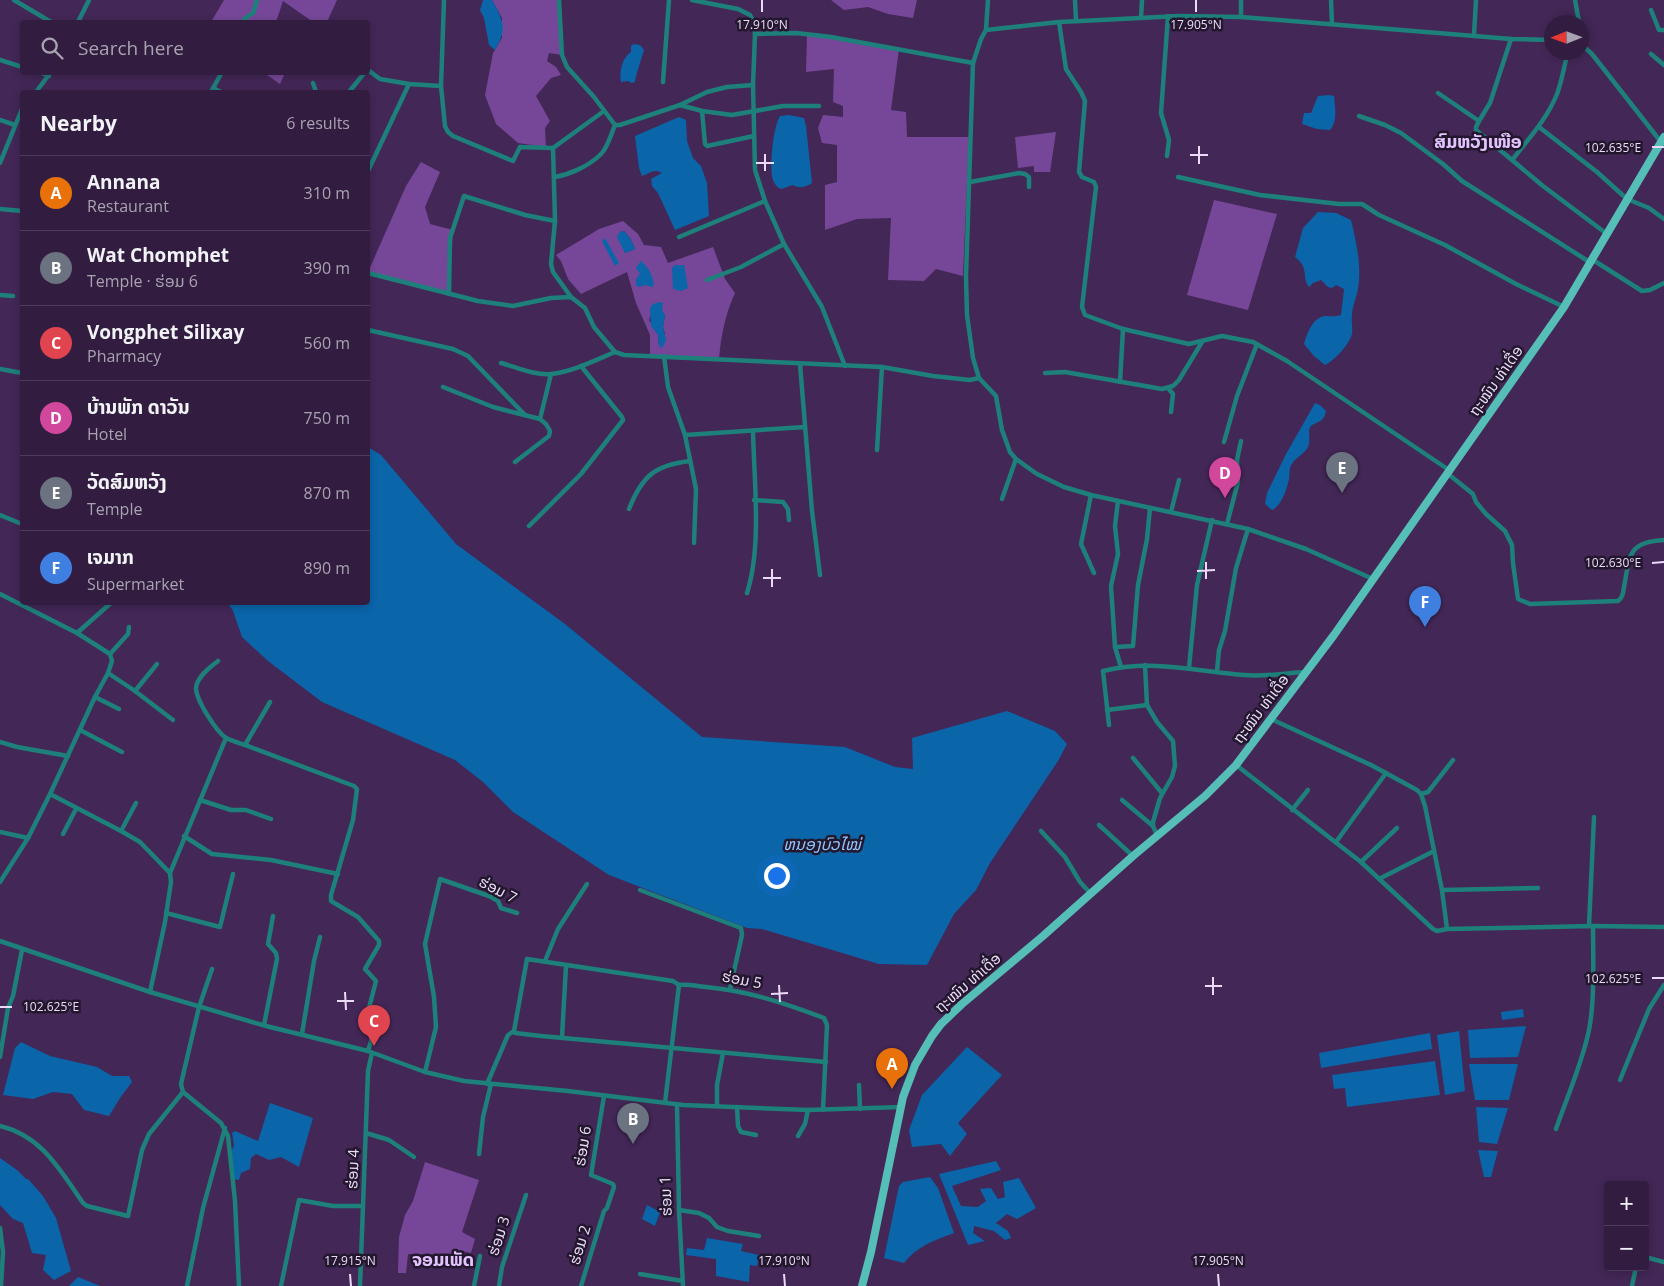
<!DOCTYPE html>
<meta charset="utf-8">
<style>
:root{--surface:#321d41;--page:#3d2a4c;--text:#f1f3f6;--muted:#a8a2b1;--line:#4d3b5a;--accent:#0b8043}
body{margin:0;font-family:"Open Sans","Noto Sans Lao",sans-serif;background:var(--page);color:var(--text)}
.controls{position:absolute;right:15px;bottom:15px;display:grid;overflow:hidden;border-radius:5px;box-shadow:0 2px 8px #0003}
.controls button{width:45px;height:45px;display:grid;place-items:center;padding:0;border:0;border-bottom:1px solid var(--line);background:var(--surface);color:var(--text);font:25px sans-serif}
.compass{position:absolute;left:1544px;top:15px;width:45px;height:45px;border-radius:50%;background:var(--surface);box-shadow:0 2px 8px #0003;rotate:269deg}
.you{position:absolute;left:776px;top:875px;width:18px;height:18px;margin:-12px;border:4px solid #fff;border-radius:50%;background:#1a73e8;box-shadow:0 0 0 8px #1a73e833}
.badge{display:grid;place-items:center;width:32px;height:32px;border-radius:50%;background:var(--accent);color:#fff;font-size:16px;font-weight:700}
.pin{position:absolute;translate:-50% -41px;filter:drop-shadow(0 1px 2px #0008)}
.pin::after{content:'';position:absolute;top:26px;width:18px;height:15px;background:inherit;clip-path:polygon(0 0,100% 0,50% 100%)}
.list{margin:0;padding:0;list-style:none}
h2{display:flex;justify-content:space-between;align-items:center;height:65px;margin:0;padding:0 20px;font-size:21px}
h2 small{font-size:16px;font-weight:400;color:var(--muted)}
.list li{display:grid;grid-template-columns:32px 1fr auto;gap:15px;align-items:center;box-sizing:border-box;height:75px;padding:0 20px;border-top:1px solid var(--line)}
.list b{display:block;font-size:19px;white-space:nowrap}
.list p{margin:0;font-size:16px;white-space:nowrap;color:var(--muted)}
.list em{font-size:16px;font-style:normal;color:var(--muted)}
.icon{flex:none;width:28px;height:28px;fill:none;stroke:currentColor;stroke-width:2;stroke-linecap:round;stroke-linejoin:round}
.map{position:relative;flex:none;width:1664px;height:1286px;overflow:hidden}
.search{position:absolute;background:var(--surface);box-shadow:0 2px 8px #0003;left:20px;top:20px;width:350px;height:55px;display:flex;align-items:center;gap:12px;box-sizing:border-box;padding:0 18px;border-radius:5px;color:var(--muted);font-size:19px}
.panel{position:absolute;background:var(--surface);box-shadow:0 2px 8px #0003;left:20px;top:90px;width:350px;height:515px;border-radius:5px}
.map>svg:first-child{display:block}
.green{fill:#764798;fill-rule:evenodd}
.water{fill:#0a65a9}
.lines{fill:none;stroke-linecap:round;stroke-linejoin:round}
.minor{stroke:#1e807b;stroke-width:4.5}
.primary{stroke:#54beb7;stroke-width:8}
.ticks{fill:none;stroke:#ebdbf9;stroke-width:2}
.labels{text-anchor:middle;stroke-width:5;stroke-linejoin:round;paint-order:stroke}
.street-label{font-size:15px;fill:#ebdbf9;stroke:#23172d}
.water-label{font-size:16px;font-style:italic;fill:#8fc6fd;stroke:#23172d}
.quarter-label{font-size:18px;font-weight:bold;fill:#e3c3ff;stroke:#23172d}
.ticks-label{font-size:12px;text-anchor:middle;fill:#ebdbf9;stroke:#23172d;stroke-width:5;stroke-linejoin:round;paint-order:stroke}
</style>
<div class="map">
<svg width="1664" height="1286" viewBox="0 0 1664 1286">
<rect width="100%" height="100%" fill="#432757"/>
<g class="green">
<polygon points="224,0 337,0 327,22 313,22 283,1 276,22 240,22 235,21 233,22 211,22"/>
<polygon points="492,0 559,0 562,55 549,53 547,61 556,67 561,75 551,78 536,96 550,121 545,128 546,147 518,143 496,124 485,95 493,53 502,38 502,18"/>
<polygon points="831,0 917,0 913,18 888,14 868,7 844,10"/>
<polygon points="807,34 899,49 891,110 906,112 907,137 969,137 963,276 936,269 924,281 888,280 891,218 857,219 825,230 825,185 837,182 837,145 822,143 818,128 823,115 843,117 843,106 833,102 834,69 806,72"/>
<polygon points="264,73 285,73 280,84"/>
<polygon points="1056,132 1050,172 1034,172 1034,166 1018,168 1015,137"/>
<polygon points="421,162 440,172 425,207 430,224 453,230 449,294 368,272 406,186"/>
<polygon points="1214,200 1277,214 1248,310 1187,295"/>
<path d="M623 221 638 234 644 245 661 247 668 263 713 247 725 279 735 293C725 315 721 336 719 359L650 356V335L636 303 627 272 581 294 568 279 561 261 556 255 599 229ZM624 231 630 238 635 249 625 253 620 232ZM651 315H665L663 327 665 334 659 346 658 335 649 320Z"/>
<polygon points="425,1162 479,1180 462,1232 475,1239 471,1253 462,1251 461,1255 408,1254 406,1273 398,1273 399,1237 405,1215 413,1201"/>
</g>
<g class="water">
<path d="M483 0H492C503 20 508 29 495 50L489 45 484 18 480 10Z"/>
<path d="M634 44 640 45 644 50 636 76 635 82 632 83 628 81 621 82C619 71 622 58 631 52V46Z"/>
<path d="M1329 95 1334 96C1335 108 1338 121 1330 130L1317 129 1302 124 1304 113H1311L1318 96Z"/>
<path d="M789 115 804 118 806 126 812 183C806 187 800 189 793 185L781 189C777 187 775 185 773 180 769 168 773 127 780 116Z"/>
<path d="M679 117 686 120 687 141 693 158 701 166 707 183 709 216 675 230 658 193 652 186 651 179 662 173C654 168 650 173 642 176L639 168 635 136Z"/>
<path d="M1318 212 1336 213 1351 220C1356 241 1362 266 1358 288 1357 297 1352 306 1352 315 1351 321 1353 327 1352 334 1349 345 1335 360 1325 365L1314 356 1304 344C1307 334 1312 318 1325 316 1330 316 1335 317 1341 315L1344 289 1336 285 1332 288 1328 287 1321 280 1313 283 1309 287C1301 276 1310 269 1295 257L1303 228Z"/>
<polygon points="624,231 630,238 635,249 625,253 617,237 620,232"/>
<polygon points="605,238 619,263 615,266 602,241"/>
<path d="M641 261C649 268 652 274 654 285L652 287 645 285 639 287 636 285V279L640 274 636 268Z"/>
<polygon points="675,265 684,265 688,288 681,291 673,289 672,268"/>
<polygon points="660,302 663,303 662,310 665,315 663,327 666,340 662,348 659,346 658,335 651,326 650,308 653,304"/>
<path d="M1315 403 1320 405 1326 411C1323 424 1318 420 1310 427 1308 433 1310 437 1309 443 1308 454 1294 456 1290 468 1289 473 1290 478 1288 483 1286 492 1280 507 1272 510L1265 504 1267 493 1286 454Z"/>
<polygon points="368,447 381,455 456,544 565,624 702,737 845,747 895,767 913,769 912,738 1007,711 1055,731 1067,744 1058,761 990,863 976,890 954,914 927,965 879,964 762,929 747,928 609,875 513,812 483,782 455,760 322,702 268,661 242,637 233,611 228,603 368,602"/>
<polygon points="1523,1009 1524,1017 1502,1020 1501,1012"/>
<polygon points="1526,1026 1518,1057 1470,1058 1468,1030"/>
<polygon points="1459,1031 1465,1091 1445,1095 1437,1035"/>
<polygon points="1430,1033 1432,1049 1321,1068 1319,1053"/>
<polygon points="21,1042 50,1056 97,1067 112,1076 129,1076 132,1082 120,1098 109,1116 84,1110 72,1094 53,1092 33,1099 3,1095 15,1048"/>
<polygon points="967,1047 1002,1075 958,1123 967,1134 950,1156 941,1144 912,1147 909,1130 922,1095"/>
<polygon points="1435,1061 1440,1095 1347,1107 1345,1088 1334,1089 1332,1075"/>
<polygon points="1469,1064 1518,1064 1509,1100 1475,1100"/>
<polygon points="270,1103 313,1118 299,1167 281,1157 269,1160 256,1154 251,1158 250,1169 241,1173 239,1180 232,1179 231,1152 234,1145 232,1133 235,1131 258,1141"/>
<polygon points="1476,1107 1508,1108 1497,1144 1479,1142"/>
<polygon points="1478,1150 1498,1151 1491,1177 1484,1177"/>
<polygon points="0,1158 17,1170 26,1179 28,1179 43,1196 56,1218 71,1271 54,1280 43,1270 46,1255 32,1253 23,1223 13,1219 0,1205"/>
<polygon points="996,1161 1001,1170 952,1186 961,1206 978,1207 986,1201 980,1189 991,1188 998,1199 1005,1197 1003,1182 1019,1178 1036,1208 1017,1219 1007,1214 996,1223 1008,1231 1011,1238 1005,1240 994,1231 974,1226 973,1233 985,1241 968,1245 939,1174"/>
<path d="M930 1177 938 1188 954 1233C933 1241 919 1245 904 1263L884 1258 899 1186 903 1182Z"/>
<polygon points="647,1205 660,1212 655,1226 642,1219"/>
<polygon points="707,1238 743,1244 741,1251 759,1255 757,1266 750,1265 749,1282 716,1276 716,1259 686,1255 687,1248 704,1250"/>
<polygon points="78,1277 100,1286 69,1286"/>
</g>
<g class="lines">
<g class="minor">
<polyline points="14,0 51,22"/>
<polyline points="444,0 441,86 445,126 448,132 453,136 513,161 520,147 553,148 604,111"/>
<polyline points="559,0 562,55 567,67 594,97 615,125 620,125 680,105 707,92 727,87 753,85"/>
<polyline points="692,0 738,9 750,15 753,21 755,34 753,85 755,170 765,201 784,244 822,307 845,366"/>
<polyline points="988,0 986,30 981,39 973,63 966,277 967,315 973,358 979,378 996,396 1002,430 1010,452 1016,459 1037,474 1064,487 1091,495 1248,529 1306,549 1373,579"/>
<polyline points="1075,0 1076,21"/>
<polyline points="1331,0 1332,24"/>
<polyline points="1575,0 1579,22"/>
<polyline points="1651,10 1659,30 1664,30"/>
<polyline points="1241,17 1241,0"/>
<polyline points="1141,18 1142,0"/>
<polyline points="244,19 253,13 257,0"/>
<polyline points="78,22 89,0"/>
<polyline points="1059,22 1066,69 1081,92 1085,101 1079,172 1082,177 1094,182 1096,187 1082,307 1085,315 1123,329 1189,344 1222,336 1253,342 1287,361 1449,470"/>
<polyline points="986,30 1059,22 1101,20 1179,16 1241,17 1511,39 1552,40"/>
<polyline points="755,34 796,33 831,37 973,63"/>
<polyline points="1474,35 1476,0"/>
<polyline points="1582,45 1592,54 1661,142"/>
<polyline points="1651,54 1664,65"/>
<polyline points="0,60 22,67"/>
<polyline points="368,70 380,79 409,84 441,86"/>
<polyline points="39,72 49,76"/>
<polyline points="663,82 669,0"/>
<polyline points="313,83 316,92"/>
<polyline points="213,88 221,92"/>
<polyline points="36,92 51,72"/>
<polyline points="211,92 222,72"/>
<polyline points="349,92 365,72"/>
<polyline points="1438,93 1479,121 1476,127 1476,130 1543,186 1607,234"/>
<polyline points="680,105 702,111 732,115 783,106 819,106"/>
<polyline points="702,111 705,144 707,146 754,136"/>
<polyline points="1359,116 1385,125 1401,133 1443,164 1462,181 1591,263"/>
<polyline points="0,120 15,125"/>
<polyline points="1479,121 1490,103 1511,39"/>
<polyline points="1539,127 1597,172 1627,199 1649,208 1664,219"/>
<polyline points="553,148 555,221 551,264 553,272 571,297"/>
<polyline points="1167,156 1169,140 1161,113 1168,16"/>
<path d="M1513 159C1529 138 1547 119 1557 94 1562 81 1564 66 1568 52"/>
<polyline points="0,163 22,109"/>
<polyline points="368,171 409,84"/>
<path d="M555 177C571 174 589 166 601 154 608 147 611 134 615 125"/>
<polyline points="1178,177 1260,195 1339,204 1362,204 1379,215 1445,245 1516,284 1564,307"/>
<polyline points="970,182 1019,173 1025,174 1029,177 1029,187"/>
<polyline points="0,209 22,211"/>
<polyline points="679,237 765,201"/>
<polyline points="1593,260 1642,291 1650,290 1664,283"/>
<polyline points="368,273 478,301 513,306 551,298 571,297 585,308 594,327 615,352 624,355 882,367 933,376 970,380 979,378"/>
<polyline points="707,280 741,267 784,244"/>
<polyline points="449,294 450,238 464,196 525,215 555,221"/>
<polyline points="0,295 13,296"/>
<polyline points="368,330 453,349 468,356 525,415"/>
<polyline points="664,356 668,387 685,435 696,489 694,543"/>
<path d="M501 363C516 367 536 376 551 374 572 372 596 360 615 352"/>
<polyline points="800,364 812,511 820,575"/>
<polyline points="0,369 22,373"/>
<polyline points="1045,373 1065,372 1162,389 1173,386 1179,380 1202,342"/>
<polyline points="1120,382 1123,329"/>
<polyline points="443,387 493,407 540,419 546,424 550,431 549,436 515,462"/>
<polyline points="1168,388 1173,394 1171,412"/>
<polyline points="540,419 551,374"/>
<polyline points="685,435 805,427"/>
<polyline points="1224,442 1237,396 1257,344"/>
<polyline points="877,450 882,367"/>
<path d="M1447 473 1473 494 1476 502 1486 514 1505 531 1512 545 1513 563 1518 599 1530 604 1618 601C1623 597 1623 593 1624 587 1630 556 1627 542 1664 540"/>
<polyline points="1091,495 1081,544 1094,573"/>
<polyline points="1002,499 1016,459"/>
<polyline points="754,500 783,502 788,509 789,520"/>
<polyline points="1118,501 1115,526 1118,554 1111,586 1115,647 1121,667"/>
<path d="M629 509C642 476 655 465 690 461"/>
<polyline points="1171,512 1179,480"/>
<polyline points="0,515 22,524"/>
<polyline points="1227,524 1238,482 1237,460 1241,441"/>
<polyline points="529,526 581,474 623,420 622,417 581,366"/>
<path d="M747 593C762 546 754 481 753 431"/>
<polyline points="0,594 77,633 110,654 112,661 108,673 95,697 50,794 28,838 0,882"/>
<polyline points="77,633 112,602"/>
<polyline points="1115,647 1133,646 1138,585 1147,539 1150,508"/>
<polyline points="110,654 128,634 129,627"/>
<path d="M218 661C210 667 197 677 196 688 196 700 216 731 226 738 232 741 239 743 245 745L270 702"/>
<polyline points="1145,665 1147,705"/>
<polyline points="1189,668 1197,585 1212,520"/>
<polyline points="1217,671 1219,650 1225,631 1236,568 1248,529"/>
<polyline points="108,673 135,691 173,720"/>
<polyline points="135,691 157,664"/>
<polyline points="95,697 119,709"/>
<polyline points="1107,710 1147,705 1157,722 1173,741 1175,766 1172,777 1160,798 1153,822 1153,826 1157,835"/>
<polyline points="1271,719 1371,765 1417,790 1421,794 1425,806 1442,890 1447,929 1593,926 1664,927"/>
<path d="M1109 725 1103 671C1151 659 1196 671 1244 675 1264 677 1285 673 1306 672"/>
<polyline points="80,730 122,752"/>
<polyline points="0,742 17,747 68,756"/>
<polyline points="245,745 354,786 357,789 353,820 331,895 331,901 358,917 379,941 379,945 365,969 376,981 368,1012 376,1025 368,1051"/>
<polyline points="1133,758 1162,793"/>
<polyline points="1236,765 1361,862 1433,929 1437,931 1447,929"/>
<polyline points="50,794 121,831 136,803"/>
<polyline points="1421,794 1428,792 1453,760"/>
<polyline points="200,800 231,810 246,810 271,819"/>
<polyline points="1122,800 1153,826"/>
<polyline points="1292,810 1308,790"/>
<polyline points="1099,825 1133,856"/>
<polyline points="121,831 140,842 170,873"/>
<polyline points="1041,831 1065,857 1080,882 1091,894"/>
<polyline points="0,832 28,838"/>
<polyline points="63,834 76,809"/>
<polyline points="184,836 212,854 271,860 338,874"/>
<polyline points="1336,842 1386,773"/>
<polyline points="1361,862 1397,828"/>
<polyline points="1379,879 1434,851"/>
<polyline points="640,890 741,928 742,935 730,989"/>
<polyline points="1442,890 1538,888"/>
<polyline points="166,913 220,927 233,874"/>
<polyline points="1589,926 1594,817"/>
<polyline points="0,941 150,992 266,1026 368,1051 425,1072 464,1081 568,1091 683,1105 808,1110 901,1107"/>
<polyline points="545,961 558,929 587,884"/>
<polyline points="679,985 673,981 527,959 514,1031 515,1033 541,1036 826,1062"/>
<path d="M679 985C687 984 697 986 706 987 749 991 784 1003 824 1018L827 1025 823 1110"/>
<polyline points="150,992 165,922 171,882 170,873 226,738"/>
<polyline points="264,1025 277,959 276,953 268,944 273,916"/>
<polyline points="302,1034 314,961 320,937"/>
<polyline points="562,1037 566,966"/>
<polyline points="0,1057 8,1008 13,996 22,950"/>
<polyline points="425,1072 436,1027 434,997 425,944 440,879 489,896 498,901 501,908 517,913"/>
<polyline points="1620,1080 1649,1009 1664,985"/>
<polyline points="487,1084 508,1035 514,1031"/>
<polyline points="859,1085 860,1109"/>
<polyline points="183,1092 221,1123 228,1136 235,1201 239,1286"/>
<polyline points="665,1103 679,985"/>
<polyline points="677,1105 679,1210 683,1286"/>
<polyline points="717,1106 717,1085 723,1053"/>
<polyline points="737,1107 738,1126 741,1132 756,1135"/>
<path d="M0 1126C42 1136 60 1170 83 1203L87 1206 128 1216 142 1150 149 1134 183 1092 181 1084 199 1007 212 969"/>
<path d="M1556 1129C1567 1097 1582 1064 1589 1030 1595 999 1593 958 1593 926"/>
<polyline points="366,1133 389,1140 414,1157"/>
<polyline points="798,1136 805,1124 808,1110"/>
<polyline points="479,1154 483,1117 491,1084"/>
<polyline points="679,1210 699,1213 709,1218 717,1227 728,1231 759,1236"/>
<polyline points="0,1228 3,1252 1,1286"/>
<polyline points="1645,1257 1664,1262"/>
<polyline points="640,1274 683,1281"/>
<polyline points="187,1286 203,1208 225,1128"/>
<polyline points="281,1286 299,1200 333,1206 363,1206"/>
<polyline points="360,1286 368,1071 372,1053"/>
<polyline points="474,1286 480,1256"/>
<polyline points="499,1286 502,1267 526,1195"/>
<polyline points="581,1286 604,1211 607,1208 614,1187 613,1184 591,1175 604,1096"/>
<polyline points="1632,1286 1636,1267"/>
</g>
<polyline class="primary" points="862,1286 871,1252 903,1097 915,1065 932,1036 941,1024 962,1004 1043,936 1133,856 1205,796 1236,765 1334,635 1564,307 1664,137"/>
</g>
<path class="ticks" d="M762 0V12M1196 0V12M1199 146V164M1652 147H1664M765 154V171M1190 155H1208M756 163H774M1206 562V579M1652 563 1664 562M772 569V587M1197 571 1215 570M763 578H781M1213 977V995M1652 978H1664M779 985 780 1002M1205 986H1222M345 992 346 1010M771 994 788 993M337 1001H354M0 1007H12M350 1274 351 1286M784 1274 785 1286M1218 1274 1219 1286"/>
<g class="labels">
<g class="street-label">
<text transform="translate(1496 381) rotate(-55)" y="5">ຖະໝົນ ທ່າເດື່ອ</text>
<text transform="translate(1261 709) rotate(-53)" y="5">ຖະໝົນ ທ່າເດື່ອ</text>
<text transform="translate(498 890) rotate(27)" y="5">ຮ່ອມ 7</text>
<text transform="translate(742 980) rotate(11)" y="5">ຮ່ອມ 5</text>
<text transform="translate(968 983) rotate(-41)" y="5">ຖະໝົນ ທ່າເດື່ອ</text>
<text transform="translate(583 1146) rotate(-81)" y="5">ຮ່ອມ 6</text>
<text transform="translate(353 1169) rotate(-88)" y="5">ຮ່ອມ 4</text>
<text transform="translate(666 1196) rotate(-92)" y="5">ຮ່ອມ 1</text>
<text transform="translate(499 1236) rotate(-72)" y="5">ຮ່ອມ 3</text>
<text transform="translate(580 1245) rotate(-73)" y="5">ຮ່ອມ 2</text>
</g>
<g class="water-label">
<text x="822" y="850">ຫນອງບົວໄໝ່</text>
</g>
<g class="quarter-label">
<text x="1478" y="148">ສົມຫວັງເໜືອ</text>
<text x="443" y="1266">ຈອມເພັດ</text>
</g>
</g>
<g class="ticks-label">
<text x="762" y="29">17.910°N</text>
<text x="1196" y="29">17.905°N</text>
<text x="1613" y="152">102.635°E</text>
<text x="1613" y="567">102.630°E</text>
<text x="1613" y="983">102.625°E</text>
<text x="51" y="1011">102.625°E</text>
<text x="350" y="1265">17.915°N</text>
<text x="784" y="1265">17.910°N</text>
<text x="1218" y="1265">17.905°N</text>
</g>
</svg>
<div class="controls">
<button>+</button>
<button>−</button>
</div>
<svg class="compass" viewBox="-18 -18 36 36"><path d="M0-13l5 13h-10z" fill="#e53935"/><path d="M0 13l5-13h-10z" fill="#a8a2b1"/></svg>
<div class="you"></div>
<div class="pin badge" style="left:892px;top:1089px;background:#e8710a">A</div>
<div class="pin badge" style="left:633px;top:1144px;background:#6b7280">B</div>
<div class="pin badge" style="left:374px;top:1046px;background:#e0444e">C</div>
<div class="pin badge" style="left:1225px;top:498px;background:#d1479c">D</div>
<div class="pin badge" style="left:1342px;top:493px;background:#6b7280">E</div>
<div class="pin badge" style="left:1425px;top:627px;background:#3f7fe0">F</div>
<div class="search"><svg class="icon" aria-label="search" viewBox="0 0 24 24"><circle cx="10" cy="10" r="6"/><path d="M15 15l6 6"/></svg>Search here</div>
<section class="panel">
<h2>Nearby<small>6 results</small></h2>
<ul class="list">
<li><span class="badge" style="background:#e8710a">A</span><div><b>Annana</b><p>Restaurant</p></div><em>310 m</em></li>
<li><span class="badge" style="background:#6b7280">B</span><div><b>Wat Chomphet</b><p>Temple · ຮ່ອມ 6</p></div><em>390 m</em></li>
<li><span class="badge" style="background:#e0444e">C</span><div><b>Vongphet Silixay</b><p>Pharmacy</p></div><em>560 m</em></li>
<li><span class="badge" style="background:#d1479c">D</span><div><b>ບ້ານພັກ ດາວັນ</b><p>Hotel</p></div><em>750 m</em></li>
<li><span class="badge" style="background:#6b7280">E</span><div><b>ວັດສົມຫວັງ</b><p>Temple</p></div><em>870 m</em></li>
<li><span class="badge" style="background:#3f7fe0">F</span><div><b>ເຈມາກ</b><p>Supermarket</p></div><em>890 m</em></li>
</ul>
</section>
</div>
